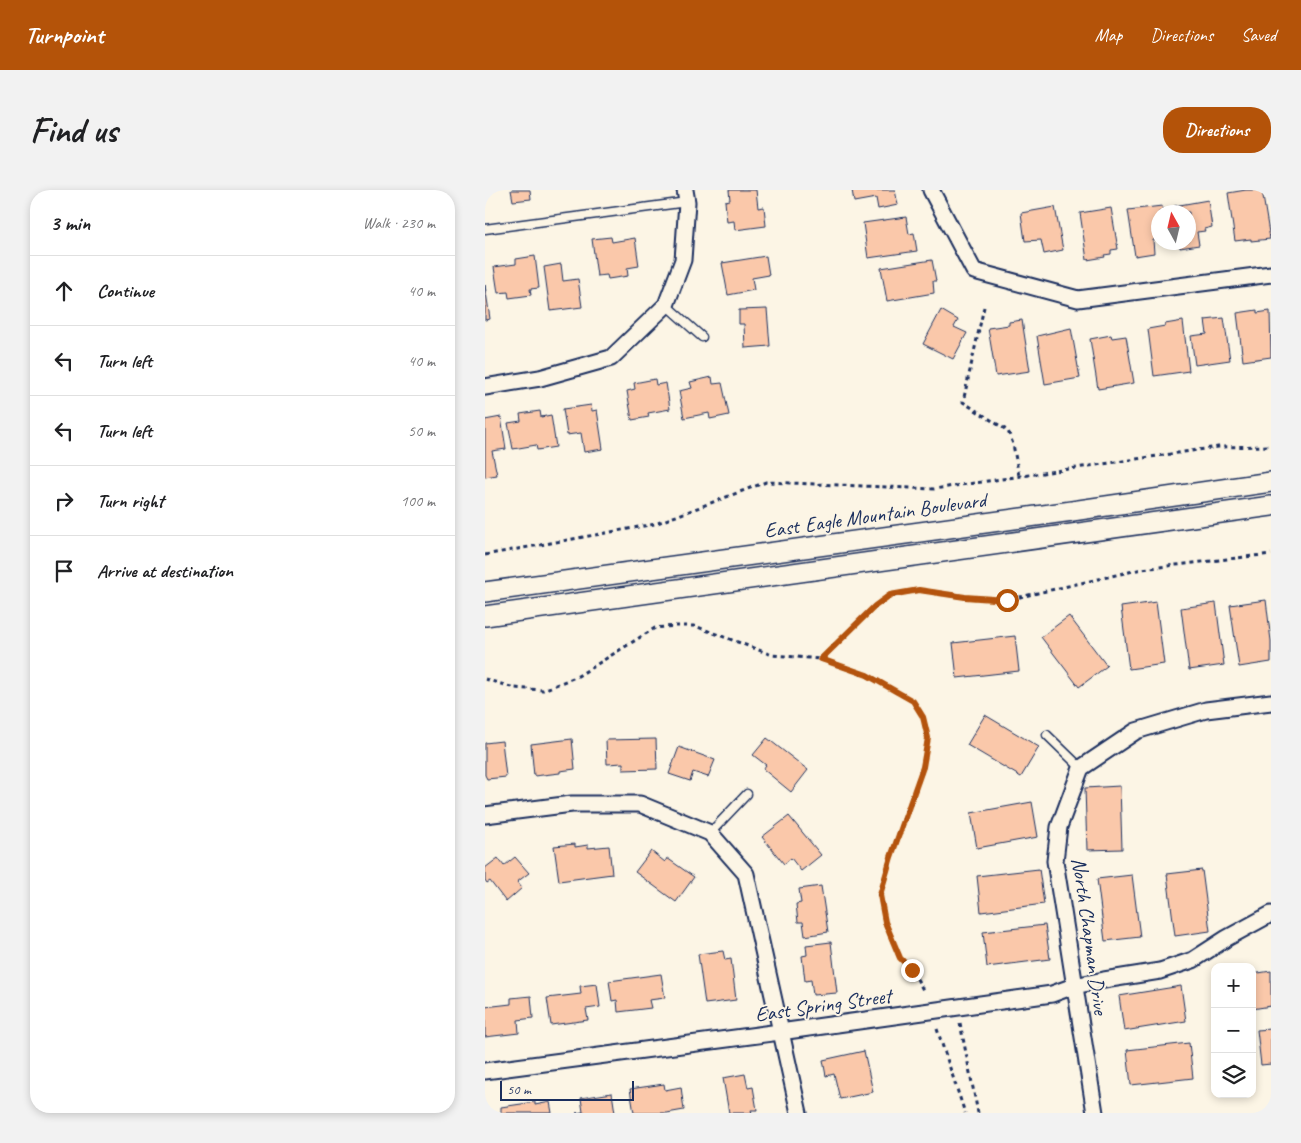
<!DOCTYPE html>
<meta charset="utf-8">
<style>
:root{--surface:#fff;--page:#f2f2f2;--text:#202124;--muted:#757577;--line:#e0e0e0;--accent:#b45309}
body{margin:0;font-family:Caveat,sans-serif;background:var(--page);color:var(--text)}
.controls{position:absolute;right:15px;bottom:15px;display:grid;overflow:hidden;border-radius:10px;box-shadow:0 2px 8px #0003}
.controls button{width:45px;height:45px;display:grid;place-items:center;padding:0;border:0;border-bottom:1px solid var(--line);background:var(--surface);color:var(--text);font:25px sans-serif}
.compass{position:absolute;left:666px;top:15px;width:45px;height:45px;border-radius:50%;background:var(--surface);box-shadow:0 2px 8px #0003;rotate:352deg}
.scale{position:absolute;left:15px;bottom:12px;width:134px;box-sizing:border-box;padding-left:5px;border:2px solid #1b2f5e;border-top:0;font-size:14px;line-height:18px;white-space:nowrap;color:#1b2f5e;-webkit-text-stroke:4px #fcf5e5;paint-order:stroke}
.stop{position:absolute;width:15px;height:15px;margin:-11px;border:4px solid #b45309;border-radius:50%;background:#fff}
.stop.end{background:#b45309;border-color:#fff;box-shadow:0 1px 5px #0008}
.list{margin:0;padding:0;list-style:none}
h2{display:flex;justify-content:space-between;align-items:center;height:65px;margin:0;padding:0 20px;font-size:21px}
h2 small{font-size:16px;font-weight:400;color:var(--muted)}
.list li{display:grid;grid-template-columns:32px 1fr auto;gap:15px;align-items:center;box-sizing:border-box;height:70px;padding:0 20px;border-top:1px solid var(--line)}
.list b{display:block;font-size:19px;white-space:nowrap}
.list em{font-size:16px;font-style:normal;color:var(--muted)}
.icon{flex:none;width:28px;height:28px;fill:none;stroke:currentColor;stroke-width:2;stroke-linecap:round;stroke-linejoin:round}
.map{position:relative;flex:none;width:786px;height:923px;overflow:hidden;border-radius:20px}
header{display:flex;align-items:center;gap:30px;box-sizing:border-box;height:70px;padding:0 25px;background:var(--accent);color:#fff}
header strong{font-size:24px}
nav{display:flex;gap:28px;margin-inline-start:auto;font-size:18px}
.intro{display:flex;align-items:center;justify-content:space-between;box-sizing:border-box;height:120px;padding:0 30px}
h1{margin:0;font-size:35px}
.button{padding:12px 22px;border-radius:20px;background:var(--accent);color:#fff;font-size:18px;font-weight:700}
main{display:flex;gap:30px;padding:0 30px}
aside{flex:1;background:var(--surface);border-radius:20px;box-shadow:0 2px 8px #0003}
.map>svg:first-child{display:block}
.building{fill:#fac8aa;stroke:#1b2f5e}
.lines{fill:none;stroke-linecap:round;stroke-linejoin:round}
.service-casing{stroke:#1b2f5e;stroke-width:11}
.minor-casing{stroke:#1b2f5e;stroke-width:19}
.tertiary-casing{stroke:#1b2f5e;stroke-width:22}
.path{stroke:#1b2f5e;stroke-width:3;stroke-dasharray:4 4;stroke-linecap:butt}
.service{stroke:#fcf5e5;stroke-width:8}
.minor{stroke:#fcf5e5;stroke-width:15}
.tertiary{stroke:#fcf5e5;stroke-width:19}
.route{stroke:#b45309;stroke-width:6}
.labels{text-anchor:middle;stroke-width:4;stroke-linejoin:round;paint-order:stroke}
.street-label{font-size:21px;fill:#1b2f5e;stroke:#fcf5e5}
</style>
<header>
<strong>Turnpoint</strong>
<nav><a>Map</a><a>Directions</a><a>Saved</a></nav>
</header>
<div class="intro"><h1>Find us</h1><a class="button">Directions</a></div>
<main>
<aside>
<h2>3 min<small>Walk · 230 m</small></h2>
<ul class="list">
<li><svg class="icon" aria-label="ahead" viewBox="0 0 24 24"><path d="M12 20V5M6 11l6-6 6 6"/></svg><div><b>Continue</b></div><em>40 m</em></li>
<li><svg class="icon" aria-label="left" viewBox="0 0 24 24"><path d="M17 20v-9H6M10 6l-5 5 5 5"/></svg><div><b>Turn left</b></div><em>40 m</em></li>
<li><svg class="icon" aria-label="left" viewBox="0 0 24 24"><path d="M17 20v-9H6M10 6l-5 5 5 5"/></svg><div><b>Turn left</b></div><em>50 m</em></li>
<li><svg class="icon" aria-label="right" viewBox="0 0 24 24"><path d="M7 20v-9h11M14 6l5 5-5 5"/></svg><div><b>Turn right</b></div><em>100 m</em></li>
<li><svg class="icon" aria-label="arrive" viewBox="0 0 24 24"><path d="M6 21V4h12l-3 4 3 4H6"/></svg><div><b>Arrive at destination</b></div></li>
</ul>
</aside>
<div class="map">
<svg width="786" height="923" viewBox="0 0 786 923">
<rect width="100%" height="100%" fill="#fcf5e5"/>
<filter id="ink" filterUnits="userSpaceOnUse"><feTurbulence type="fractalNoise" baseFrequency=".02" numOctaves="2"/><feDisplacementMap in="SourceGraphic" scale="10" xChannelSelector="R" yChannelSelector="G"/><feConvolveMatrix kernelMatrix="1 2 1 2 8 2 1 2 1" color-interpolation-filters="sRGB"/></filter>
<g filter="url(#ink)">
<g class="building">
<polygon points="26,0 45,0 46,9 28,11"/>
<polygon points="244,0 271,0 273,18 279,17 281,36 250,40 249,31 242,32 240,11 245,10"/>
<polygon points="367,0 410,0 413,15 393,19 391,8 369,12"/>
<polygon points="761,0 777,0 785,49 766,51 766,49 750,51 743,3"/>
<polygon points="723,10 727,37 719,39 720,41 712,42 714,55 695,58 694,52 704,52 704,22 690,22 689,16"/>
<polygon points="677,16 678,22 674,22 674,49 668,50 669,63 650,66 643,20"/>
<polygon points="570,17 578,60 559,64 556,50 540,51 536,23"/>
<polygon points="626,18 633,59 626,60 626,64 619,65 620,67 602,70 595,23"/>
<polygon points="421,27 424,44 429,43 432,61 383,68 378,33"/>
<polygon points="126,47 127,52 150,48 154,76 142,78 143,86 123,89 122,85 112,86 107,49"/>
<polygon points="50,66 54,98 45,99 46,105 24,108 23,102 13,103 9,77 31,74 31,69"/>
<polygon points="281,66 284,85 267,88 269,100 243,105 237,73"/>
<polygon points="447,70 451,91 448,91 449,103 402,111 396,78"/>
<polygon points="76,74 78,91 93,89 97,117 65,121 59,77"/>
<polygon points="0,95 5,129 0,130"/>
<polygon points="282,119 285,156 260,158 259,134 254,134 254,120"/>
<polygon points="456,120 473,130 469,137 482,143 468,169 438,154"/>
<polygon points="772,120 772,123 785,121 786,167 758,171 752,123"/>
<polygon points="739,128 745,170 710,175 706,146 722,144 720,130"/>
<polygon points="537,130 545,181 511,186 503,138 524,135 524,132"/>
<polygon points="698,131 704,181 669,186 663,139 680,136 680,134"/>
<polygon points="586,138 595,188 560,194 552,146"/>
<polygon points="626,145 627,148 641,146 649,193 613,199 605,149"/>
<polygon points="227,187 228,194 237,193 244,225 225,229 224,223 199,228 194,201 207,198 205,192"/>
<polygon points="170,189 171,195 181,193 185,219 163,223 164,227 147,230 142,201 150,199 149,193"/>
<polygon points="106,215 107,221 112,220 118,259 99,262 96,243 82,245 78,219"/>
<polygon points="55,221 56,227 66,225 71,257 52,260 51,255 28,259 23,233 36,231 35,224"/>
<polygon points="16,227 21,259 7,261 12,285 0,287 0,230"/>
<polygon points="781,410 786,451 786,472 754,477 745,415"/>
<polygon points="671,412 679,474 644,479 636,417"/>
<polygon points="731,413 739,475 704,480 696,418"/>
<polygon points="584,426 622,476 594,497 556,447"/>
<polygon points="530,446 534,481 472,488 468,453"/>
<polygon points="500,525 554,557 536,587 482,555"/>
<polygon points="282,548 323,580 306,602 278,579 281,575 268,565"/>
<polygon points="87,549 90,579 75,581 75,583 49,586 46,554"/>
<polygon points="171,549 172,579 138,580 138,573 122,574 121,550"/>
<polygon points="17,551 21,587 2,589 0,585 0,553"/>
<polygon points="194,557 230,570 223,587 208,582 205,591 184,584"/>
<polygon points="635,596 637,659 602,660 600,598"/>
<polygon points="547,612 553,647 492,658 486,623"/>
<polygon points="304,626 336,665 316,681 306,668 299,674 277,647"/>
<polygon points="90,654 90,657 103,655 103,658 124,656 127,684 74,691 69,656"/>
<polygon points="166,661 180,672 182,668 209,687 191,712 150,682"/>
<polygon points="30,667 44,683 32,692 37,698 21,712 5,691 2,693 0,690 0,678 13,668 19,676"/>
<polygon points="554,679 559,714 496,722 492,686"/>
<polygon points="717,680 725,741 690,746 682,684"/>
<polygon points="647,685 655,747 620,751 612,689"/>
<polygon points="336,696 343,742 320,746 318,732 313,732 311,714 316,713 314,699"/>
<polygon points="560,735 565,769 502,777 498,742"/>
<polygon points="346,752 352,803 328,805 326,790 320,791 317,766 322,765 321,755"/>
<polygon points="238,761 240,770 246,769 251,810 220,814 213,764"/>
<polygon points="786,781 786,816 767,819 767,784"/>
<polygon points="176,784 180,808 164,810 166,818 133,822 132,810 127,811 124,791"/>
<polygon points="112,794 115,817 101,819 103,830 66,835 62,808 96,804 95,796"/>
<polygon points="696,796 701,831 639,841 634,806"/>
<polygon points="46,806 48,828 33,830 34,843 0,847 0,817 26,814 26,808"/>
<polygon points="786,839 786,874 776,875 772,840"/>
<polygon points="704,853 708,888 646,895 642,860"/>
<polygon points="379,861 388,902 355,909 349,884 341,886 338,870"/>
<polygon points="260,884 263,898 268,897 272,920 266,920 267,923 244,923 238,888"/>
<polygon points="179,894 180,900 196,897 199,920 182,923 149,923 145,899"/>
<polygon points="127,903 130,923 91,923 98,922 96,908"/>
<polygon points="50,912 50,915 65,912 67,923 16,923 16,917"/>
</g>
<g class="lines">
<defs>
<g id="service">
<polyline points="0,39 202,12"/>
<polyline points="181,115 217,147"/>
<polyline points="562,545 596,578"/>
<polyline points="225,643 262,604"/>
</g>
<g id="minor">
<polyline points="446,0 489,81 593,109 786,84"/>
<polyline points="0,197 55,188 126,168 181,115 198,70 202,12 200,0"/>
<polyline points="0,625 87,614 155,614 225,643 261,684 314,923"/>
<polyline points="0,881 295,842 567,804 589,796 619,790 675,781 708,770 742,748 786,724"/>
<polyline points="610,923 570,671 574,637 596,578 651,541 721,520 786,512"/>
</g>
<g id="tertiary">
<polyline points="0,402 587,321 786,292"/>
<polyline points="0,426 786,316"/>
</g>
</defs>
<use href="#service" class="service-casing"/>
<use href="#minor" class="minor-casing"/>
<use href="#tertiary" class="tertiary-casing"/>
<g class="path">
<polyline points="499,117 478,212 523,241 528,254 534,286"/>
<polyline points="0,365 170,334 281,292 449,299 733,257 786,256"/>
<polyline points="336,469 382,485 428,511 438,527 443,548 438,577 406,667 395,705 400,732 415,768 427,780 438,800"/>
<polyline points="0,489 29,498 58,500 93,486 170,438 190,436 210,436 287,465 336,469 390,416 405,405 434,400 480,407 522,410 657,379 786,364"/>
<polyline points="475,833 493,923"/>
<polyline points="452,839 480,923"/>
</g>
<use href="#service" class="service"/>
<use href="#minor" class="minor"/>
<use href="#tertiary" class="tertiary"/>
</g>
</g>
<g class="lines" filter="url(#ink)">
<polyline class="route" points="427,780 415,768 400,732 395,705 406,667 438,577 443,548 438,527 428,511 382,485 336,469 390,416 405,405 434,400 480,407 522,410"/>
</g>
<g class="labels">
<g class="street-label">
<text transform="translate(390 325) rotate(-8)" y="7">East Eagle Mountain Boulevard</text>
<text transform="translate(605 746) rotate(82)" y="7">North Chapman Drive</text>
<text transform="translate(338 815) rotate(-8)" y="7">East Spring Street</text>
</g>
</g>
</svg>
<div class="controls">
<button>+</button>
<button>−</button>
<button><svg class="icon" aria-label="layers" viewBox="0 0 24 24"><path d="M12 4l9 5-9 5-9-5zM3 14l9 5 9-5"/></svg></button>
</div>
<svg class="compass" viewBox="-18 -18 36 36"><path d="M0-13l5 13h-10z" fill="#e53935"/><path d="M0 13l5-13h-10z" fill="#757577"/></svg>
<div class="scale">50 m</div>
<div class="stop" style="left:522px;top:410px"></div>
<div class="stop end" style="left:427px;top:780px"></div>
</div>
</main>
